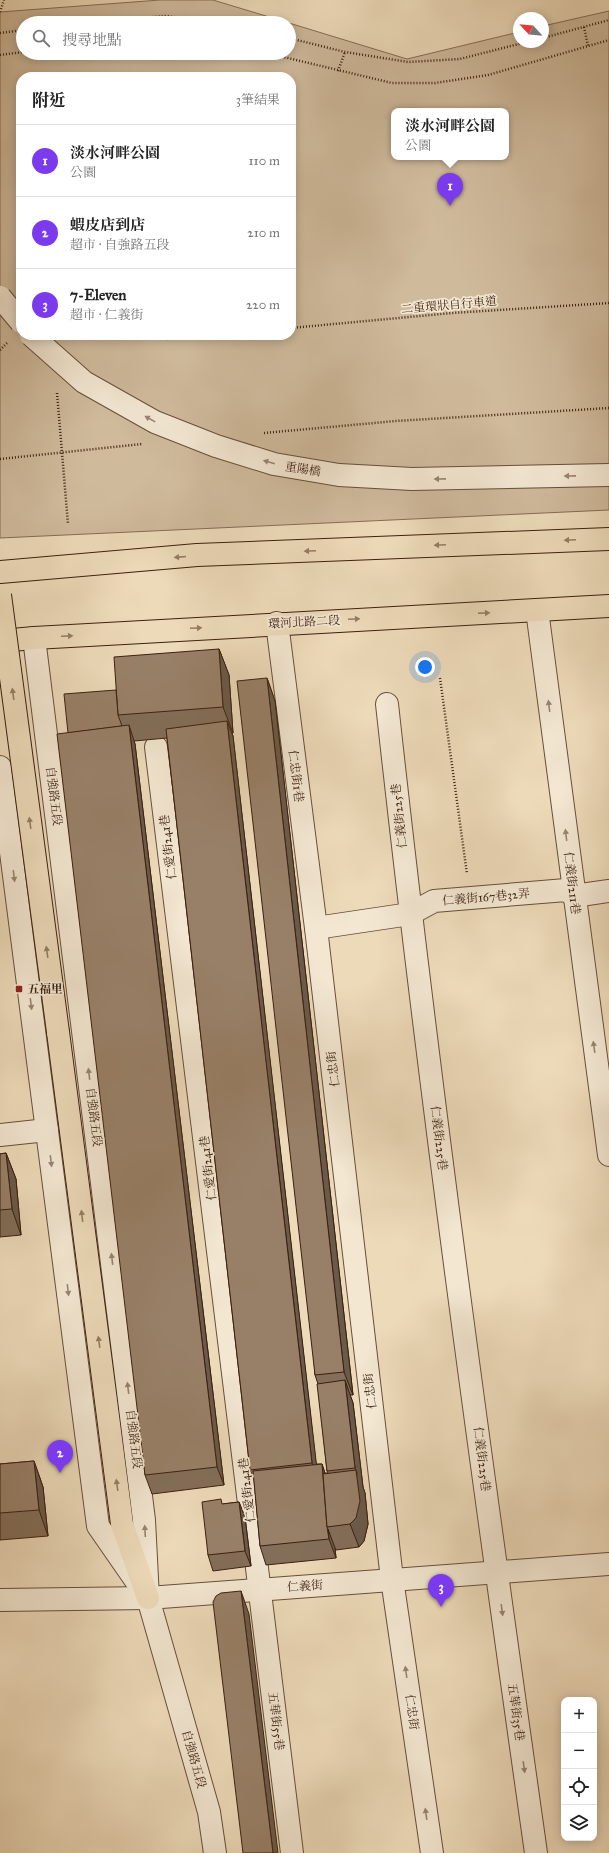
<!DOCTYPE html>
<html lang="zh-TW">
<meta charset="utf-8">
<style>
:root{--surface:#fff;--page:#f2f2f2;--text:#222;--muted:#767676;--line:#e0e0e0;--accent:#7c3aed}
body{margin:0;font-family:"IM FELL Great Primer","Noto Serif TC",serif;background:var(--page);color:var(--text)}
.controls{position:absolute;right:12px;bottom:12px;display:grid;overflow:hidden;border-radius:8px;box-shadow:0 2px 10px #0003}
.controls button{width:36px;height:36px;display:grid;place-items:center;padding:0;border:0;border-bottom:1px solid var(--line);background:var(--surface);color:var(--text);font:20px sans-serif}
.compass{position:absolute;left:513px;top:12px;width:36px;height:36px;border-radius:50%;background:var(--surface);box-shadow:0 2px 10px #0003;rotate:296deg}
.you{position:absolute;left:425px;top:667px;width:14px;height:14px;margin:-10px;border:3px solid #fff;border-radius:50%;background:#1a73e8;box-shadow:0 0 0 6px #1a73e833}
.badge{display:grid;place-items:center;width:26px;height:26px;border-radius:50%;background:var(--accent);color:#fff;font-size:13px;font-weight:700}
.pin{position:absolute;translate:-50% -33px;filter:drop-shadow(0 1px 2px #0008)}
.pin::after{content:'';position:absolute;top:21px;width:14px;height:12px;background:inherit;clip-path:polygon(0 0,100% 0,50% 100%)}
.popup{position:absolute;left:391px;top:108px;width:118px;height:52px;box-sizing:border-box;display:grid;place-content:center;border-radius:8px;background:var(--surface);filter:drop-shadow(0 1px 3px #0005);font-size:13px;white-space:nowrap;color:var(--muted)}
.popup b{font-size:15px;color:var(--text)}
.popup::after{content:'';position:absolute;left:50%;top:100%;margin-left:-8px;border:8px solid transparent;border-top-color:var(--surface)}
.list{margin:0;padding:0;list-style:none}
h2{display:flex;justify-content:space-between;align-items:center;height:52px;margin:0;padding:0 16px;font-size:17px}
h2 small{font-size:13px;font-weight:400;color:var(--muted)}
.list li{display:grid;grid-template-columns:26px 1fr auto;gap:12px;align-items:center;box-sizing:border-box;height:72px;padding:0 16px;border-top:1px solid var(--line)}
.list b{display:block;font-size:15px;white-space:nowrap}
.list p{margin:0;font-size:13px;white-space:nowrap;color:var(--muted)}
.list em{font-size:13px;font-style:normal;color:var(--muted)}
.icon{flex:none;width:22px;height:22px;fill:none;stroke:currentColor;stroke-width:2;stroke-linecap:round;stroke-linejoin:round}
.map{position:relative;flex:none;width:609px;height:1853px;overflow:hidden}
.search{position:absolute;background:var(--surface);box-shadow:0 2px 10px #0003;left:16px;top:16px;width:280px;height:44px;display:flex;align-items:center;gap:10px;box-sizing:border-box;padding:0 14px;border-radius:22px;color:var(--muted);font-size:15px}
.panel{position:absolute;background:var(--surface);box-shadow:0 2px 10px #0003;left:16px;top:72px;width:280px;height:268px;border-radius:16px}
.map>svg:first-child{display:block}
.green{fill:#cfba9c;stroke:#866c56;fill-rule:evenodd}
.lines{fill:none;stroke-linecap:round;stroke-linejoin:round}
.minor-casing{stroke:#684e3b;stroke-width:24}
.major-casing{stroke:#3c1f11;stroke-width:24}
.path{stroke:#3c1f11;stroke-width:2.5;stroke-dasharray:1 2;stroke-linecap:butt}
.minor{stroke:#f3e7d2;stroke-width:22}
.major{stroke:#eddab9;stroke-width:22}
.minor-bridge-casing{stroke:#684e3b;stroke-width:24;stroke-linecap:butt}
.major-bridge-casing{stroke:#3c1f11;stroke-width:24;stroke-linecap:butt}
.minor-bridge{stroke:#f3e7d2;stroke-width:22}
.major-bridge{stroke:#eddab9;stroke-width:22}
.wall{fill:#836e59;stroke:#3c1f11}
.shaded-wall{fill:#6a5a49;stroke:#3c1f11}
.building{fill:#988068;stroke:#3c1f11}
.oneway{fill:#988372}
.oneway2{fill:#947c65}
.poi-dot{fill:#8f2418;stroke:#f3e7d2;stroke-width:1.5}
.labels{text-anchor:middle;stroke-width:3.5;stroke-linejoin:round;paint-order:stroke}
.street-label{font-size:12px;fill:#3c1f11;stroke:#f3e7d2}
.poi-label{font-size:12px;font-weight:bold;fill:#3c1f11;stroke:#f3e7d2;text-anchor:start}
</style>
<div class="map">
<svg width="609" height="1853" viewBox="0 0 609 1853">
<rect width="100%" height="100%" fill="#eddab9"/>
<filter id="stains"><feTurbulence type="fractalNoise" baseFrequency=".005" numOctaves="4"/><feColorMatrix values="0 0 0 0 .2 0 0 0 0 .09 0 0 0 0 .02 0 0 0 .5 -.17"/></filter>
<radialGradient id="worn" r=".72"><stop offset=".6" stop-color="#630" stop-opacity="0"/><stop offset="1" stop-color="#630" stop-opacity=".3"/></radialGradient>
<path class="green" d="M160 0H213L289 23H23V53H289V23L407 59 519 32V42H543V26L609 11V510L0 538V12ZM21 77H291V335H21ZM394 111H506V157H394Z"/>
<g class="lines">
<defs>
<g id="minor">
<polyline points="537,610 609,1155"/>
<polyline points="277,623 316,928 392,1579 432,1853"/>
<polyline points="34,638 144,1520 148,1598 209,1812 215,1853"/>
<path d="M387 704C429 1088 482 1471 536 1853"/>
<polyline points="156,747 292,1853"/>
<polyline points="0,767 98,1526 141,1588"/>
<polyline points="316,928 410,914 434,901 566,890 574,896 609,891"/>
<polyline points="0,1135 47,1130"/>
<polyline points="0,1600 148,1598 609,1564"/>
</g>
<g id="major">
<polyline points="0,572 197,555 609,539"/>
<polyline points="0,641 34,638 609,606"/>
<polyline points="58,1032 122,1524 148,1598"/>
</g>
</defs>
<use href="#minor" class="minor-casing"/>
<use href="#major" class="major-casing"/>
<g class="path">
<polyline points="0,12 4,0"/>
<polyline points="81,23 166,16 219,23"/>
<polyline points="584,27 588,46"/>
<polyline points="0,33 23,30"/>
<polyline points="289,38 345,52 408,62 460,59 526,42"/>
<polyline points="543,38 609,20"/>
<polyline points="267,53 392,83 435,83 488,75 609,40"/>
<polyline points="0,55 23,52"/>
<polyline points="338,71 345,52"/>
<polyline points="291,328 452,313 609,303"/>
<polyline points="156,335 166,339 212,335"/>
<polyline points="0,350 7,343"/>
<polyline points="57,393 68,524"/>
<polyline points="264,433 396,421 609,408"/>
<polyline points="0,459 142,444"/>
<polyline points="440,678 467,874"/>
</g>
<use href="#minor" class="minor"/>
<use href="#major" class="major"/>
<defs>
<g id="minor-bridge">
<polyline points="0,297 21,322"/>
<polyline points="31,335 84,382 155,422 216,446 274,464 339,475 412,479 609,475"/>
</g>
<polyline id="major-bridge" points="0,595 58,1032"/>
</defs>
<use href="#minor-bridge" class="minor-bridge-casing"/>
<use href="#major-bridge" class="major-bridge-casing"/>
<use href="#minor-bridge" class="minor-bridge"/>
<use href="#major-bridge" class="major-bridge"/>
</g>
<g class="wall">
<polygon points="219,649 229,675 233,733 232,733 233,736 316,1464 322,1464 325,1473 328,1473 327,1471 318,1384 315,1375 267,678 275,701 353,1395 350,1395 353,1403 363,1487 365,1493 368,1524 364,1541 359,1547 336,1550 335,1548 336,1558 266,1565 260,1546 254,1480 250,1470 167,738 134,741 135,744 224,1485 152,1494 145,1475 68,733 116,690"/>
<polygon points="6,1153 16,1179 21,1235 0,1237 0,1154"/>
<polygon points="34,1461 43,1487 48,1536 0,1540 0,1464"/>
<polygon points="239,1502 245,1517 251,1566 213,1571 208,1555 223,1504"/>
</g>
<g class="shaded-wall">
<polygon points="219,649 229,675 233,733 223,707"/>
<polygon points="267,678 275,701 353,1395 344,1372"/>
<polygon points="227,721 233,736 318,1478 312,1463"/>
<polygon points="129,725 135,744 224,1485 217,1467"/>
<polygon points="6,1153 16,1179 21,1235 12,1209"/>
<polygon points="345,1380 353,1403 363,1487 365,1493 368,1524 364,1541 359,1547 350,1524 357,1473 355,1468"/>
<polygon points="34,1461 43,1487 48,1536 39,1510"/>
<polygon points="322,1464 328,1483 328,1527"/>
<polygon points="239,1502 245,1517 251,1566 245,1551"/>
<polygon points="328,1529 335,1548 336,1558 329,1539"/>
<polygon points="241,1591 249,1614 278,1853 273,1853"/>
</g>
<g class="building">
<polygon points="219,649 223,707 118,715 114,657"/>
<polygon points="267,678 344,1372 315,1375 237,681"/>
<polygon points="116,690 118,715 122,726 68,733 64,694"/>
<polygon points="227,721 312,1463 250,1470 166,729"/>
<polygon points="129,725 217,1467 145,1475 57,734"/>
<polygon points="6,1153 12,1209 0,1210 0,1154"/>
<polygon points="345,1380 355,1468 327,1471 317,1384"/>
<polygon points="34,1461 39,1510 0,1513 0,1464"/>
<polygon points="322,1464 327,1527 329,1539 260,1546 253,1471"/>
<polygon points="356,1470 360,1501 356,1518 350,1524 327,1527 323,1474"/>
<polygon points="221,1499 222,1504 239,1502 245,1551 208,1555 202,1502"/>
<polygon points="241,1591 273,1853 243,1853 213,1602 216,1596 221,1593"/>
</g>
<defs><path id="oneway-solid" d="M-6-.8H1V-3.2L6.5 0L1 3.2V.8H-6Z"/></defs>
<g class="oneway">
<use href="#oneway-solid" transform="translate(150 419) rotate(-151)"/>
<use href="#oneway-solid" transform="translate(269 462) rotate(-164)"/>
<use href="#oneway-solid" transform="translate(570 476) rotate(179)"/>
<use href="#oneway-solid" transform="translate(440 479) rotate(179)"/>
<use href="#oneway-solid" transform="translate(549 706) rotate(-97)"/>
<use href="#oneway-solid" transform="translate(566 835) rotate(-97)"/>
<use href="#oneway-solid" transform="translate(14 876) rotate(83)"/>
<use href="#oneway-solid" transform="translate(31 1004) rotate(83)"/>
<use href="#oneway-solid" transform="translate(594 1047) rotate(-98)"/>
<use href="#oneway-solid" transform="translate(89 1074) rotate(-97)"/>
<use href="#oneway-solid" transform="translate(51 1161) rotate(83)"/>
<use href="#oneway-solid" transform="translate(112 1259) rotate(-97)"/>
<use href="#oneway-solid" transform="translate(68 1290) rotate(83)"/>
<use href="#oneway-solid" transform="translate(128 1388) rotate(-97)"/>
<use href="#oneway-solid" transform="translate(145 1531) rotate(-93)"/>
<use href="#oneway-solid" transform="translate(502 1610) rotate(82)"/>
<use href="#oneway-solid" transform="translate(406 1672) rotate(-98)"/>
<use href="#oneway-solid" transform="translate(524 1767) rotate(82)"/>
<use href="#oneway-solid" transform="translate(426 1814) rotate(-98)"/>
</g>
<g class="oneway2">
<use href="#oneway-solid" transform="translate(570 540) rotate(178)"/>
<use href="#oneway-solid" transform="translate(440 545) rotate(178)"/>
<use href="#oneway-solid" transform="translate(310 551) rotate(178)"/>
<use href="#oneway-solid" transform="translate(180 557) rotate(175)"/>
<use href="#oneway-solid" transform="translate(484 613) rotate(-3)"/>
<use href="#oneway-solid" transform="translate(354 619) rotate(-3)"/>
<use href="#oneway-solid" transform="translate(196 628) rotate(-3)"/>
<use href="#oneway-solid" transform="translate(67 636) rotate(-3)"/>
<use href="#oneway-solid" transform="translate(13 694) rotate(-98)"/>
<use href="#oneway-solid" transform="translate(30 823) rotate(-98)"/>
<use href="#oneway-solid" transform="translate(47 952) rotate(-98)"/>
<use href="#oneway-solid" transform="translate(82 1216) rotate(-97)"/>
<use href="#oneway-solid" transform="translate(99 1342) rotate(-98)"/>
<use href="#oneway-solid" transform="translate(117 1485) rotate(-98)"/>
</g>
<rect class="poi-dot" x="15" y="985" width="8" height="8" rx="2"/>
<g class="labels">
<g class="street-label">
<text transform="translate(449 305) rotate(-5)" y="4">二重環狀自行車道</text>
<text transform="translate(303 469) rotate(9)" y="4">重陽橋</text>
<text transform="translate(304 622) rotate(-3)" y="4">環河北路二段</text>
<text transform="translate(296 776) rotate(83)" y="4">仁忠街1巷</text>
<text transform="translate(54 796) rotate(83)" y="4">自強路五段</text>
<text transform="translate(399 816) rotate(-96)" y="4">仁義街225巷</text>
<text transform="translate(168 847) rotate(-97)" y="4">仁愛街241巷</text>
<text transform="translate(572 883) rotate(83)" y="4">仁義街211巷</text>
<text transform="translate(486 897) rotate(-5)" y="4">仁義街167巷32弄</text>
<text transform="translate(333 1069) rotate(-97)" y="4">仁忠街</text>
<text transform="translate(94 1117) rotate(83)" y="4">自強路五段</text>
<text transform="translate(439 1138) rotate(83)" y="4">仁義街225巷</text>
<text transform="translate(208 1168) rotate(-97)" y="4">仁愛街241巷</text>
<text transform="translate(370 1391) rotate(-97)" y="4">仁忠街</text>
<text transform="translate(134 1439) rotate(83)" y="4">自強路五段</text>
<text transform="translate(482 1459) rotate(83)" y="4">仁義街225巷</text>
<text transform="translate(247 1490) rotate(-97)" y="4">仁愛街241巷</text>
<text transform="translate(305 1586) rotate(-4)" y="4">仁義街</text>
<text transform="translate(412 1712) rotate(82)" y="4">仁忠街</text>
<text transform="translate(516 1712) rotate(82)" y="4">五華街35巷</text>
<text transform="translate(276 1721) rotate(83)" y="4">五華街55巷</text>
<text transform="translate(194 1759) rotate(74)" y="4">自強路五段</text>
</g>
<g class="poi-label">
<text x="27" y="993">五福里</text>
</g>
</g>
<rect width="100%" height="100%" filter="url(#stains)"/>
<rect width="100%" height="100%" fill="url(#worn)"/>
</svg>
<div class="controls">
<button>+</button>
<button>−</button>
<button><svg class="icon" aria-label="locate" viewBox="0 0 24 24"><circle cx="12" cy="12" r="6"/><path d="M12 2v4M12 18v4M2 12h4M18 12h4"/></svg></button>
<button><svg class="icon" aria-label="layers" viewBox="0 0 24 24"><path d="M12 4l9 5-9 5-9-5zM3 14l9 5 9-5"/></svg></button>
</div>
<svg class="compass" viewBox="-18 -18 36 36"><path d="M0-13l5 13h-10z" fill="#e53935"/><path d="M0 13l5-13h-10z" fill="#767676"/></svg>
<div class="you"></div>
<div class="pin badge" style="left:450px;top:206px">1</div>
<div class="popup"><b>淡水河畔公園</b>公園</div>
<div class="pin badge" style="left:60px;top:1473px">2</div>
<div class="pin badge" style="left:441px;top:1607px">3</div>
<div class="search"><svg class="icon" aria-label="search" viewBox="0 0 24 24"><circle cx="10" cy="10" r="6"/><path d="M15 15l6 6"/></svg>搜尋地點</div>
<section class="panel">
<h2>附近<small>3筆結果</small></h2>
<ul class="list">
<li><span class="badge">1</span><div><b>淡水河畔公園</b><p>公園</p></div><em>110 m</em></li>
<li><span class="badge">2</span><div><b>蝦皮店到店</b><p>超市 · 自強路五段</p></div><em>210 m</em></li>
<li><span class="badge">3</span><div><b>7-Eleven</b><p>超市 · 仁義街</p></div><em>220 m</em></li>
</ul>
</section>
</div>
